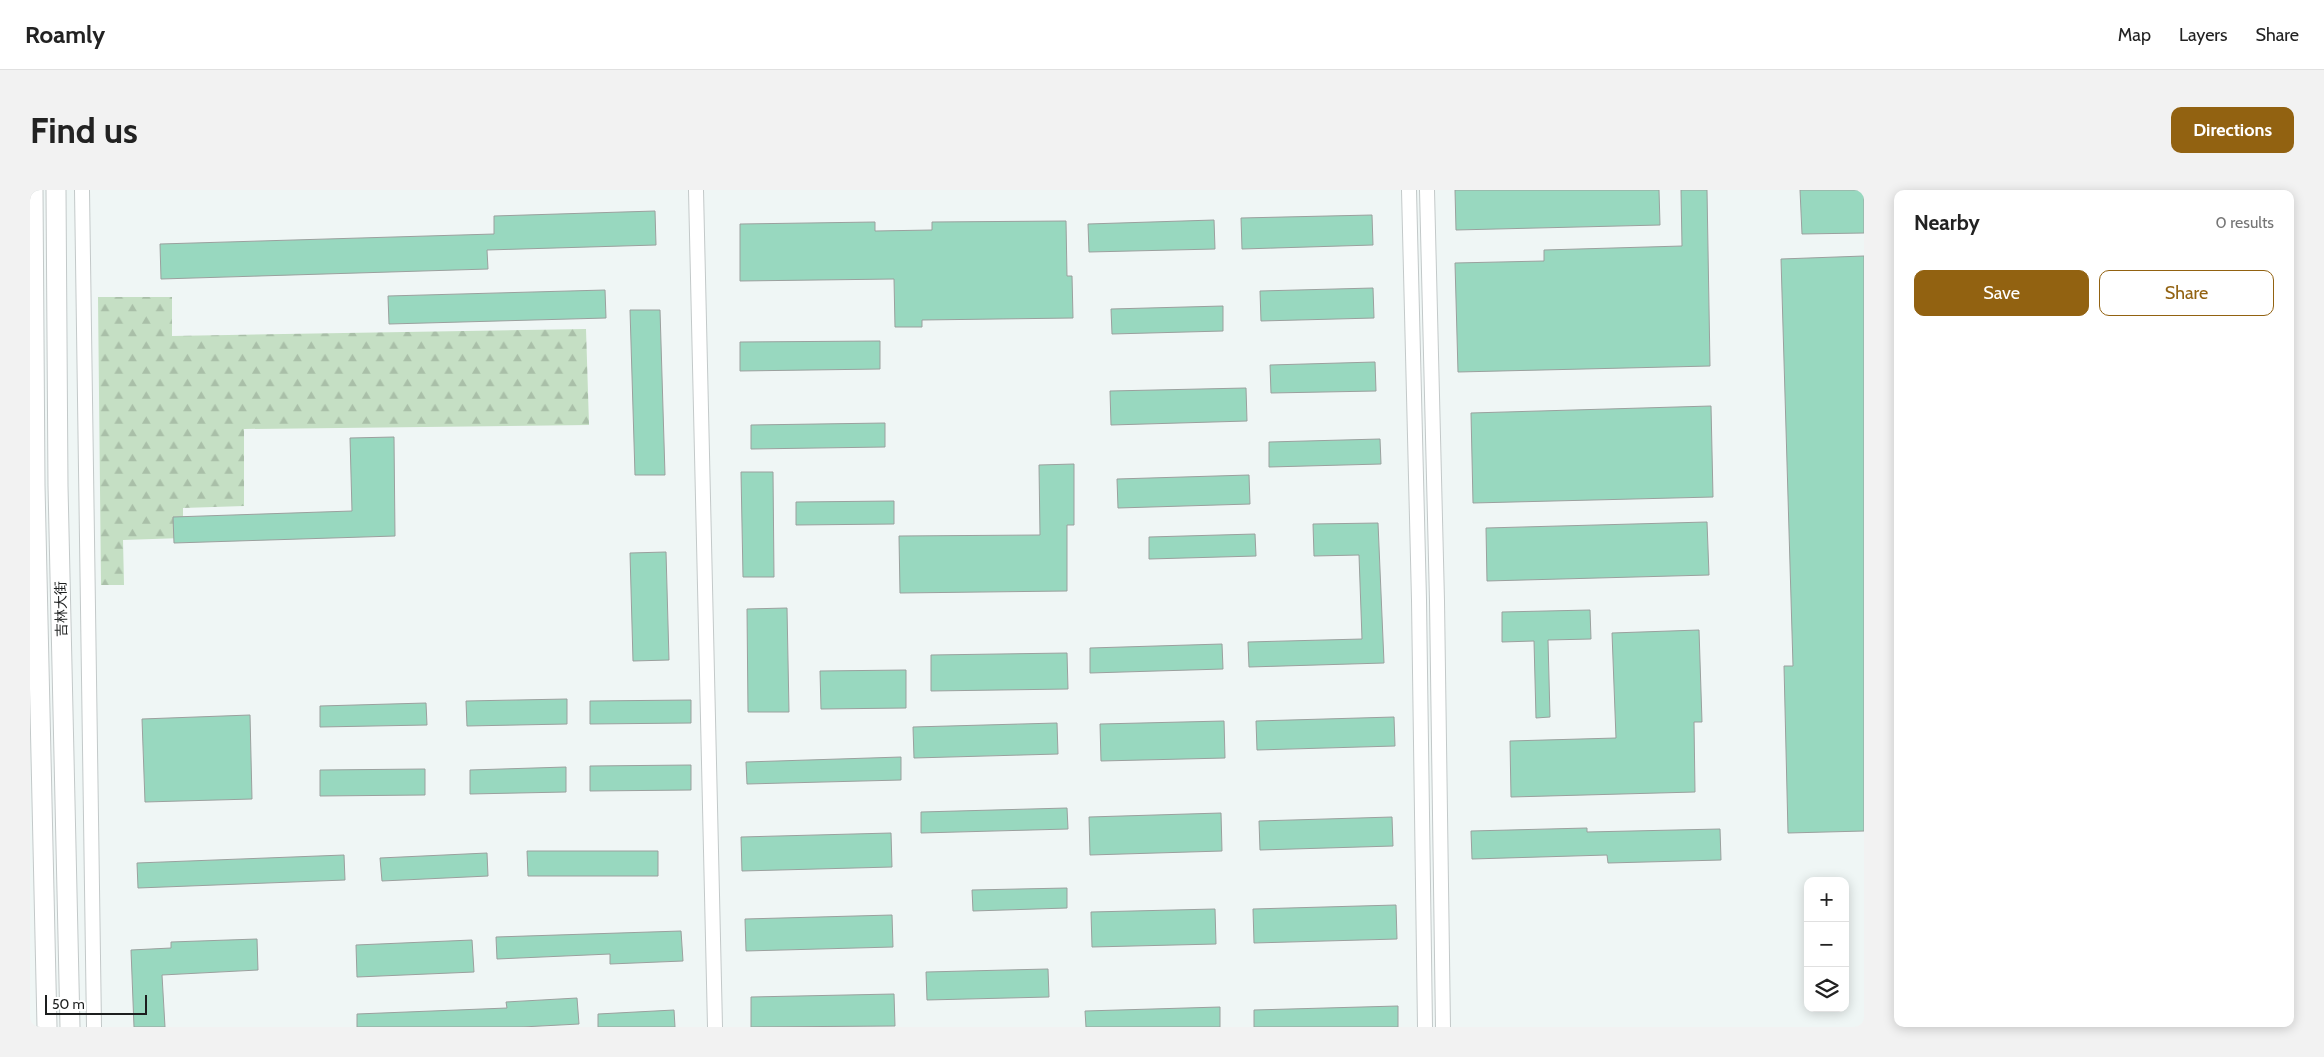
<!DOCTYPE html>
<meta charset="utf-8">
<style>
:root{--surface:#fff;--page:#f2f2f2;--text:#222;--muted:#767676;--line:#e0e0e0;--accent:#926211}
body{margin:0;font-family:Cabin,"Noto Sans SC",sans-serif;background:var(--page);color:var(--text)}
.controls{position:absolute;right:15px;bottom:15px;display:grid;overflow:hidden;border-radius:10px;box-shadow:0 2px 12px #0003}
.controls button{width:45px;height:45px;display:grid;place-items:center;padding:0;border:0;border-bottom:1px solid var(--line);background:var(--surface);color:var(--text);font:25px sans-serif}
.scale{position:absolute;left:15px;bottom:12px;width:102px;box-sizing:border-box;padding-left:5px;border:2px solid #1c1e1e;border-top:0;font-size:14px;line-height:18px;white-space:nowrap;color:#1c1e1e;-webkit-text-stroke:4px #fff;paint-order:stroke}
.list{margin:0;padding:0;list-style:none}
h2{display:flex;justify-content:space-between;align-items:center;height:65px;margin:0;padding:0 20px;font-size:21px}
h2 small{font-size:16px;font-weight:400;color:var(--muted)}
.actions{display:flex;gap:10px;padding:15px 20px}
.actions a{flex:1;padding:11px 0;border:1px solid var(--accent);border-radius:10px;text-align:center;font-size:18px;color:var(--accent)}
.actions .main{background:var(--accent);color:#fff}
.icon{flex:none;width:28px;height:28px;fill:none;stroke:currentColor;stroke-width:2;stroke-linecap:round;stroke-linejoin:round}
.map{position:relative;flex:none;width:1834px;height:837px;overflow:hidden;border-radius:10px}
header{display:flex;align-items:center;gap:30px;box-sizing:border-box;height:70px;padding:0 25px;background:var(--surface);border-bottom:1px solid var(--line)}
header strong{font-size:24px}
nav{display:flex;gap:28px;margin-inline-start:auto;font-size:18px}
.intro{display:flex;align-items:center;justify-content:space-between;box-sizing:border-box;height:120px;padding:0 30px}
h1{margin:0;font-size:35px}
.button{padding:12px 22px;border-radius:10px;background:var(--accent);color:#fff;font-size:18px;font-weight:700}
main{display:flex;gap:30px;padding:0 30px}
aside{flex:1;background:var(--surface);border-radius:10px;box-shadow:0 2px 12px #0003}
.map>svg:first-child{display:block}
.forest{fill:url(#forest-firs)}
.building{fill:#98d8bf;stroke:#9ba09e}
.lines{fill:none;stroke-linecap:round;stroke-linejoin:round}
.tertiary-casing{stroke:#c3c9c9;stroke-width:16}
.primary-casing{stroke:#c3c9c9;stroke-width:21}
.tertiary{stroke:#fff;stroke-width:14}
.primary{stroke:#fff;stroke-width:19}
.labels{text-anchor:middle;stroke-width:5;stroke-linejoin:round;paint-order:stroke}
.street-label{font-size:14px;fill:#1c1e1e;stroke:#fff}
</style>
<header>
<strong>Roamly</strong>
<nav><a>Map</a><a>Layers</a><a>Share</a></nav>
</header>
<div class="intro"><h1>Find us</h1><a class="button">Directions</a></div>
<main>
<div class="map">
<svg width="1834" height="837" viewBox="0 0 1834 837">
<defs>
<pattern id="forest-firs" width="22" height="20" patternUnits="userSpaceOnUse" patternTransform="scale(1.25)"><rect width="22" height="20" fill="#c5dfc4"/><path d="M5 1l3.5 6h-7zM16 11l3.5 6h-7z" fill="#a9bfa8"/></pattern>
</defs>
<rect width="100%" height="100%" fill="#eff6f5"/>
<polygon class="forest" points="68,107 142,107 142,146 556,139 559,235 214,239 214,316 153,318 153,348 93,350 94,395 71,395"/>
<g class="building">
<polygon points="1425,0 1629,0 1630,35 1426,40"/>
<polygon points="1651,0 1677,0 1680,176 1428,182 1425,73 1514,71 1514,60 1652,56"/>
<polygon points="1770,0 1834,0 1834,43 1772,44"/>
<polygon points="625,21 626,55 457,60 458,79 131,89 130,54 464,44 464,26"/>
<polygon points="1342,25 1343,55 1212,59 1211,28"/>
<polygon points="1184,30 1185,59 1059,62 1058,34"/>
<polygon points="1036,31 1037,86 1042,86 1043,128 892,130 892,137 865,137 864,89 710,91 710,34 845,32 845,41 902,40 902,32"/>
<polygon points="1834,66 1834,641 1758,643 1754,476 1763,476 1751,69"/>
<polygon points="1343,98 1344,128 1231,131 1230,101"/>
<polygon points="575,100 576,128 359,134 358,106"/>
<polygon points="1193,116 1193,141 1082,144 1081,119"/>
<polygon points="600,120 630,120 635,285 605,285"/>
<polygon points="850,151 850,179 710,181 710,152"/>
<polygon points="1345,172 1346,201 1241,203 1240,175"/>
<polygon points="1216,198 1217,231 1081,235 1080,201"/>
<polygon points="1681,216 1683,307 1443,313 1441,223"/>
<polygon points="855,233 855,257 721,259 721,235"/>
<polygon points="364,247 365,346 144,353 143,327 322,321 320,248"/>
<polygon points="1350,249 1351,274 1239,277 1239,252"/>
<polygon points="1044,274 1044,335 1037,335 1037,401 870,403 869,346 1010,345 1009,275"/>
<polygon points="711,282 743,282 744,387 713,387"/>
<polygon points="1219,285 1220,314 1088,318 1087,289"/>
<polygon points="864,311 864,334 766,335 766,312"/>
<polygon points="1677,332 1679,385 1457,391 1456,338"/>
<polygon points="1348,333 1354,473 1219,477 1218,452 1332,449 1329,365 1284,366 1283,334"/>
<polygon points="1225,344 1226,366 1119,369 1119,347"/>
<polygon points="636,362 639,470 603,471 600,363"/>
<polygon points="757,418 759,522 718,522 717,419"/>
<polygon points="1560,420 1561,449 1518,450 1520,527 1506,528 1504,451 1472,452 1472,422"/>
<polygon points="1669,440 1672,532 1664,532 1665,602 1481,607 1480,551 1586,548 1582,443"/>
<polygon points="1192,454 1193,479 1060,483 1060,458"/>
<polygon points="1037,463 1038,499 901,501 901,465"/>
<polygon points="876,480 876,518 791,519 790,481"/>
<polygon points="537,509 537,534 437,536 436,511"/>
<polygon points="661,510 661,533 560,534 560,511"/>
<polygon points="396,513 397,535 290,537 290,516"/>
<polygon points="220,525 222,609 115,612 112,529"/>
<polygon points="1364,527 1365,556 1227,560 1226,531"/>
<polygon points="1194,531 1195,568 1071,571 1070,534"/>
<polygon points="1027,533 1028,564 884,568 883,537"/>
<polygon points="871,567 871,590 717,594 716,572"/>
<polygon points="661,575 661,600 560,601 560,576"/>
<polygon points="536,577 536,602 440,604 440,580"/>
<polygon points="395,579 395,605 290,606 290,580"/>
<polygon points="1037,618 1038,639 891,643 891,622"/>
<polygon points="1191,623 1192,661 1060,665 1059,627"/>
<polygon points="1362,627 1363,656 1230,660 1229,631"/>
<polygon points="1557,638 1557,642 1690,639 1691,670 1578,673 1577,665 1442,669 1441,641"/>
<polygon points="861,643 862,677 712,681 711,647"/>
<polygon points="497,661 628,661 628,686 498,686"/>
<polygon points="457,663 458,686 352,691 350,668"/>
<polygon points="314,665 315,690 108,698 107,673"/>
<polygon points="1037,698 1037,718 943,721 942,700"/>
<polygon points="1366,715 1367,749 1224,753 1223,719"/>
<polygon points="1185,719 1186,754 1062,757 1061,722"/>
<polygon points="862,725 863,757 716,761 715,729"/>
<polygon points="651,741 653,771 580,774 580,764 467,769 466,747"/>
<polygon points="227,749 228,780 132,785 135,837 104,837 101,760 141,758 141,752"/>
<polygon points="442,750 444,782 327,787 326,755"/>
<polygon points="1018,779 1019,807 897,810 896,782"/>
<polygon points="864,804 865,836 721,837 721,807"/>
<polygon points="547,808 549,834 492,837 327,837 327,824 477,818 476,812"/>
<polygon points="1368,816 1368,837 1224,837 1224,820"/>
<polygon points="1190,817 1190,837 1056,837 1055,821"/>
<polygon points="644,820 645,837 568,837 568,824"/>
</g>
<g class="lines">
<defs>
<g id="tertiary">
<polyline points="52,0 64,837"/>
<polyline points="666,0 685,837"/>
<polyline points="1379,0 1389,410 1395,837"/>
<polyline points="1397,0 1407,411 1413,837"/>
</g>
<g id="primary">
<polyline points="3,0 5,295 17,837"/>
<polyline points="26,0 28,296 40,837"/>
</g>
</defs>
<use href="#tertiary" class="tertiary-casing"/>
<use href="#primary" class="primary-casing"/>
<use href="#tertiary" class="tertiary"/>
<use href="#primary" class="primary"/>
</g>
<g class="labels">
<g class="street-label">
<text transform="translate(31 419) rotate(-91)" y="5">吉林大街</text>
</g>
</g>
</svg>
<div class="controls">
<button>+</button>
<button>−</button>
<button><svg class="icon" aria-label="layers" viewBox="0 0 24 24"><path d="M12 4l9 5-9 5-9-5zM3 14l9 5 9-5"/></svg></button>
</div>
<div class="scale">50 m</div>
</div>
<aside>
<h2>Nearby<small>0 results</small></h2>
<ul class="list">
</ul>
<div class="actions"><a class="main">Save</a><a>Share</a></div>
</aside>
</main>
